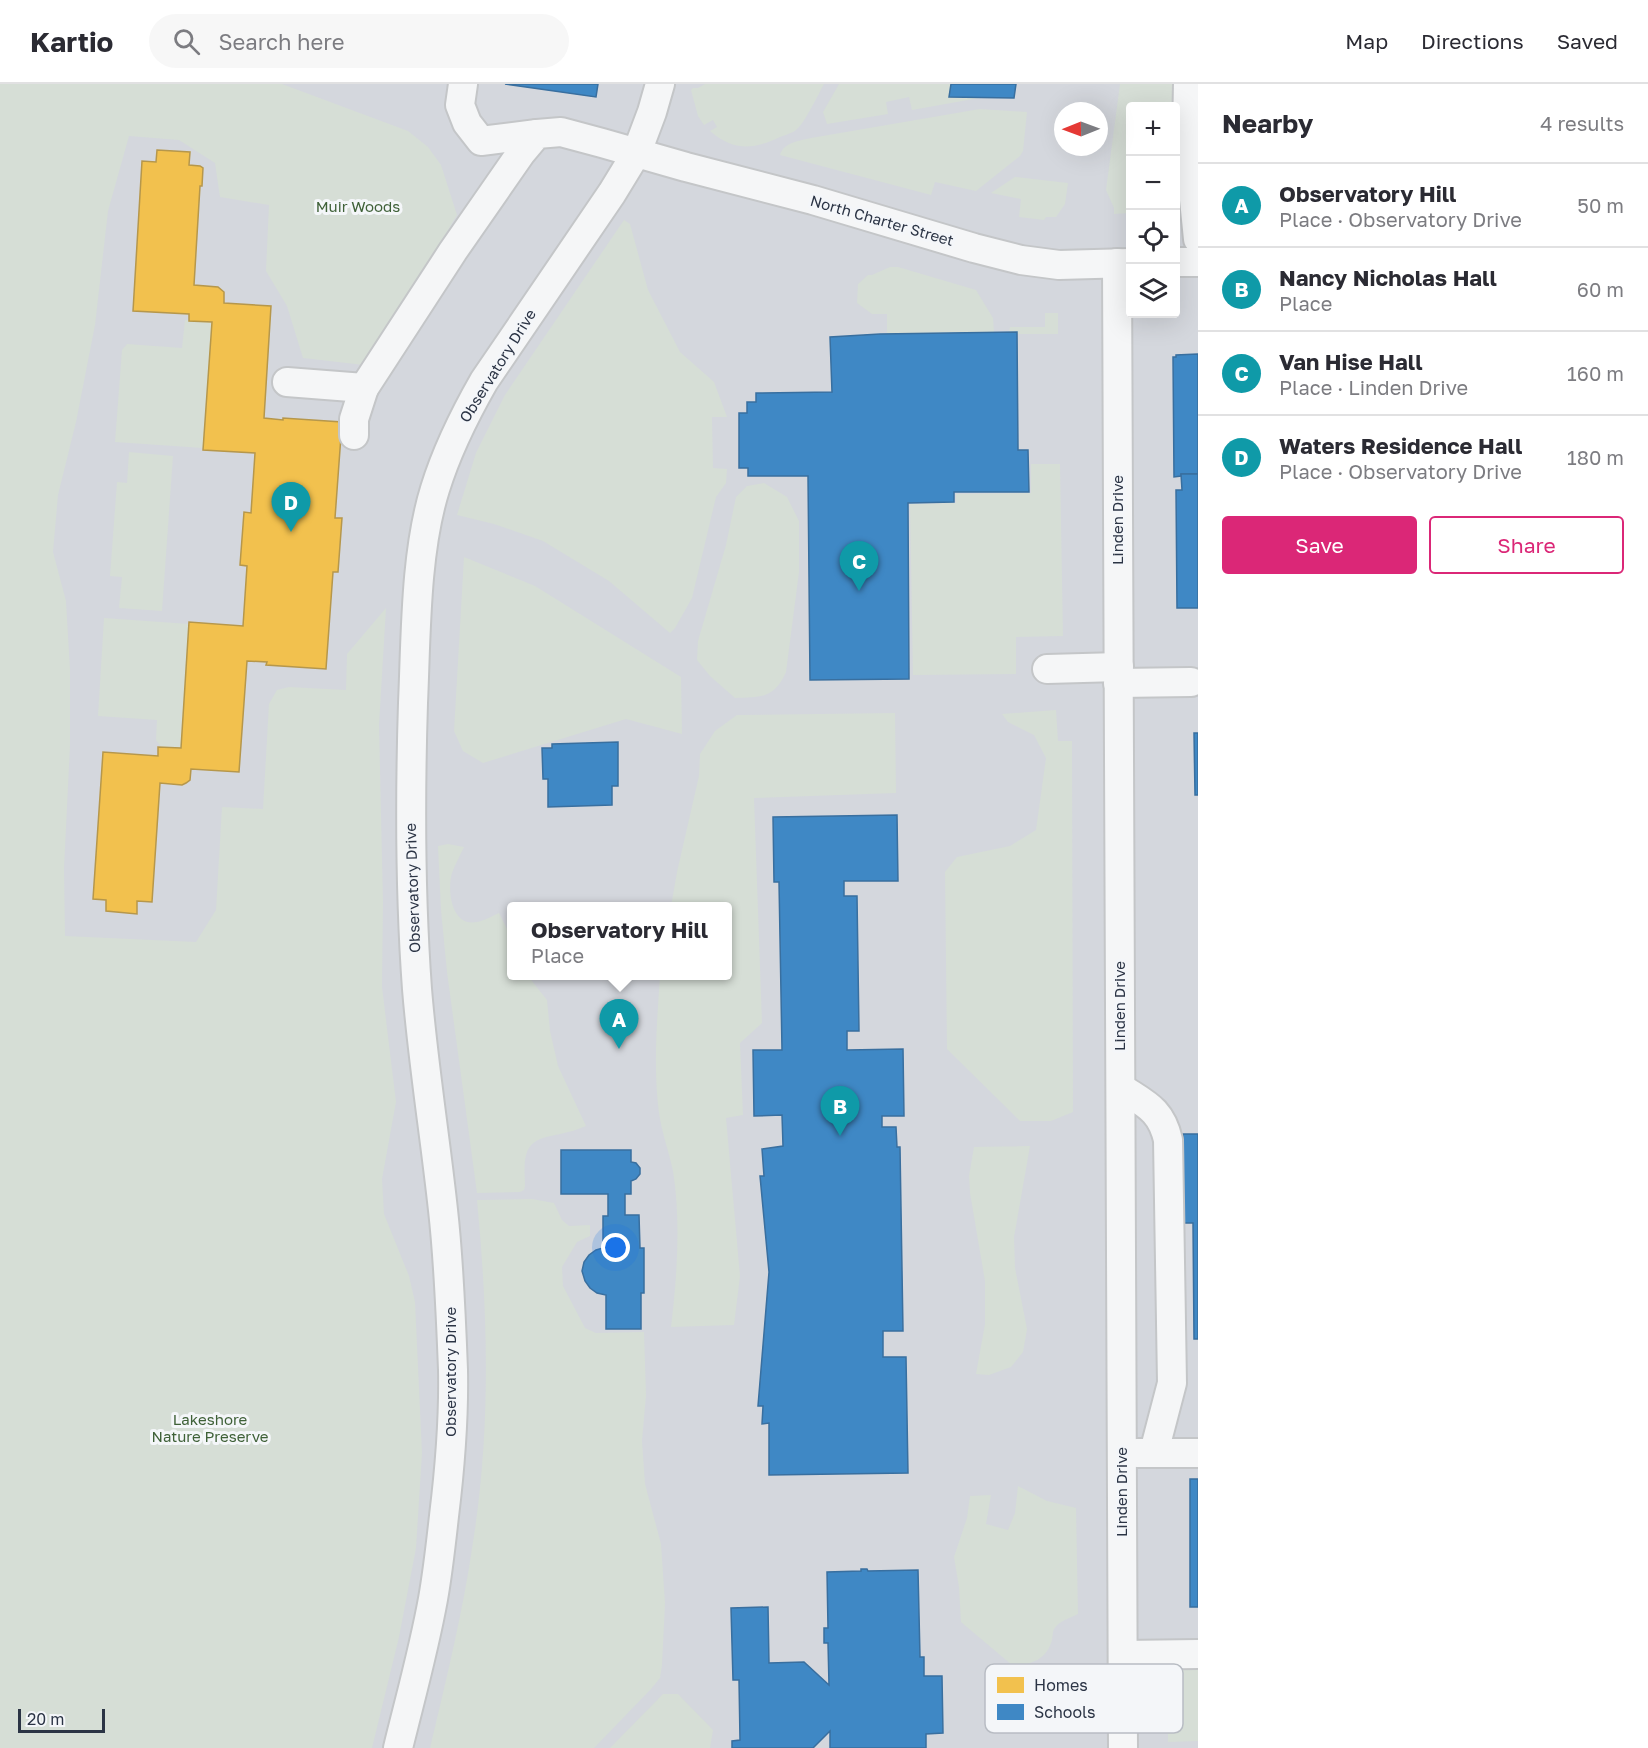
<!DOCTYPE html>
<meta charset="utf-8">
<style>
:root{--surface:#fff;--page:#f7f7f7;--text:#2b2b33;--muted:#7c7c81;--line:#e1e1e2;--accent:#db2777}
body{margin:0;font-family:"Golos Text",sans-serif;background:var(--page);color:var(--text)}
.controls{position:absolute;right:18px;top:18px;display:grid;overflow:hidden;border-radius:6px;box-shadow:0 6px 24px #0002}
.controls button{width:54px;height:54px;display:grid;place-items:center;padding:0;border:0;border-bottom:2px solid var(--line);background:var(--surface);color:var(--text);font:30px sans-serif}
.compass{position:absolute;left:1054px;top:18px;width:54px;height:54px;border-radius:50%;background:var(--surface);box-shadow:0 6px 24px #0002;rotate:269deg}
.scale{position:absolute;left:18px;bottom:15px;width:87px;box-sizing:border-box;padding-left:6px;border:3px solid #2b3445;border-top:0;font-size:16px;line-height:21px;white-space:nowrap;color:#2b3445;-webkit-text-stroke:4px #f4f6f9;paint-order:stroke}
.you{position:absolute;left:616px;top:1164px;width:21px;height:21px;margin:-15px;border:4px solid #fff;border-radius:50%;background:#1a73e8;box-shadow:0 0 0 9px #1a73e833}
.badge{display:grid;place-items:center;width:39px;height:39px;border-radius:50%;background:var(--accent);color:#fff;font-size:20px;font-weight:700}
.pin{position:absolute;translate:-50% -50px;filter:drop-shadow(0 2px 3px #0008)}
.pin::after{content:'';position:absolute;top:32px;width:21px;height:18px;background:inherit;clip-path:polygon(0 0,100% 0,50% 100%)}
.popup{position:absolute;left:507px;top:818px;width:225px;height:78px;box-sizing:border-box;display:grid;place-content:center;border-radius:6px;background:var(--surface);filter:drop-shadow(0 2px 4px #0005);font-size:20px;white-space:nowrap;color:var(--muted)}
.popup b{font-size:22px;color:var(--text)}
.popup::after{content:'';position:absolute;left:50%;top:100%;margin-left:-12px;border:12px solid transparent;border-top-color:var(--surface)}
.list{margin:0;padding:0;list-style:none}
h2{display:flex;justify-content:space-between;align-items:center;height:78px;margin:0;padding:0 24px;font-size:26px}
h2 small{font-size:20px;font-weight:400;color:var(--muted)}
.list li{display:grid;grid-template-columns:39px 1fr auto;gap:18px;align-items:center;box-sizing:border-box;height:84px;padding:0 24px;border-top:2px solid var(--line)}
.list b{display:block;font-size:22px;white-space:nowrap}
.list p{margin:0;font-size:20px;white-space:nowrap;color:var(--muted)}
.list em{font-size:20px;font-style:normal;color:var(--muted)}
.actions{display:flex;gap:12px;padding:18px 24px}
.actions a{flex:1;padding:14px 0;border:2px solid var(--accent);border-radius:6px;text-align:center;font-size:21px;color:var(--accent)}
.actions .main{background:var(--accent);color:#fff}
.icon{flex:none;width:33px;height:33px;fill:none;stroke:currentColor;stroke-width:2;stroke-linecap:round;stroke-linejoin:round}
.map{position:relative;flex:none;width:1198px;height:1664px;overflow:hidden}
header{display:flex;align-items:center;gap:36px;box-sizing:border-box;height:84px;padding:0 30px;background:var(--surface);border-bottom:2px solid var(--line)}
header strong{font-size:28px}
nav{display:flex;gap:33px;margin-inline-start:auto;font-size:21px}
.search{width:420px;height:54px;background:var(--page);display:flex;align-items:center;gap:15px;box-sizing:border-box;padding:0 21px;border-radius:33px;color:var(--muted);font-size:22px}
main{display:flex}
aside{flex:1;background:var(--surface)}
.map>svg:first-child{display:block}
.built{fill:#d4d7dd;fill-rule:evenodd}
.green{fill:#d6ded6}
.homes{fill:#f2c14e;stroke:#b6974b;stroke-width:1.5}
.schools{fill:#3f88c5;stroke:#396f9f;stroke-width:1.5}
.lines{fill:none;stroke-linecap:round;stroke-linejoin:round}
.minor-casing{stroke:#c4c6c8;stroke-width:32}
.minor{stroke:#f5f6f7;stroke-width:28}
.labels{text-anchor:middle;stroke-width:6;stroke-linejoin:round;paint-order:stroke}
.park-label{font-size:15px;fill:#3f6138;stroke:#f4f6f9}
.street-label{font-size:15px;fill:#2b3445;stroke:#f4f6f9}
.key{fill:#f4f6f9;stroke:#b8bcc3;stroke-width:1.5}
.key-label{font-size:16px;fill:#2b3445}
</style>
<header>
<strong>Kartio</strong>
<div class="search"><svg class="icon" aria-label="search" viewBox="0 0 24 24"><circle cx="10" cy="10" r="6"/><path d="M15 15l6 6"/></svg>Search here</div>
<nav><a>Map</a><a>Directions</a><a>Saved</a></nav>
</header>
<main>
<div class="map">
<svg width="1198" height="1664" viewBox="0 0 1198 1664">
<rect width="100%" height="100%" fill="#e6e8ea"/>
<path class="built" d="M0 0H1198V1664H0ZM1130 22H1176V230H1130ZM1063 27H1099V63H1063ZM511 822H727V892H511Z"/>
<g class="green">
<polygon points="0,0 282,0 408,47 428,63 441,81 457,131 388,246 364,281 303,274 287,222 266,187 269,121 220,113 215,79 179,56 129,52 108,127 95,241 76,338 58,411 53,468 66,517 70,585 70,662 64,785 65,852 196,858 216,826 222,723 263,725 269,620 277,606 289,603 346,606 347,570 386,524 379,641 383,818 382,903 396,1018 382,1095 384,1130 409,1192 415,1218 422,1369 416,1464 399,1553 372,1664 0,1664"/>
<path d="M705 0H824C819 9 804 40 797 45 793 49 785 51 780 53 753 66 733 67 710 47L717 43 713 36 704 41 698 32 691 6 693 4H698Z"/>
<polygon points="839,0 951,0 950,13 979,14 912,26 909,13 886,18 888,30 827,40 823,28"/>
<polygon points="1120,0 1176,0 1176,19 1173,22 1130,22 1130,129 1114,130 1114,124 1106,106"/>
<path d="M980 25 1027 28 1023 67 1020 72 976 107 935 98 931 111 780 71C784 58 799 57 811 54Z"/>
<polygon points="1015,93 1068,99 1065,120 1056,133 1046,133 1044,136 1019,133 1021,115 991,109"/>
<polygon points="624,136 630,140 648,206 680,268 714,298 727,333 712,333 713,384 727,385 726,399 716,413 692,514 675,544 670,549 609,497 543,457 494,440 457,431 476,369 505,311"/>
<polygon points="890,183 898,183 976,206 993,234 994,248 887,250 887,230 872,230 857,219 858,200 868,191 872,191"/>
<polygon points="1045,229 1058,229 1058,250 1017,250 1016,248 1009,248 1010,243 1045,243"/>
<polygon points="185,236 212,238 203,364 115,358 122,266 127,260 182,264"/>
<polygon points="129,368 173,372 162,527 119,524 122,493 110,492 117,398 127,399"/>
<polygon points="1031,380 1060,380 1063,552 1016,553 1016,590 913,591 910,420 956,419 956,410 1031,409"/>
<path d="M764 399 787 413 799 437V488L786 588C774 615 761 613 735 614L710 592 697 576 698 557 726 461 736 413 747 402Z"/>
<polygon points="464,473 535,502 681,593 682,650 626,635 483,679 463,667 454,647"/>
<polygon points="104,534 189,540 181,664 161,663 156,656 157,636 98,632"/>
<polygon points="1056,626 1058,657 1072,657 1073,1028 1051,1037 1020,1037 947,965 945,788 957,773 1010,762 1036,746 1046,674 1034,651 1008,638 1002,630"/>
<path d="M895 629 896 709 754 714 762 939 740 959 743 1031 726 1034 740 1192 734 1241 671 1243C677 1193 681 1137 673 1087 669 1068 662 1049 659 1029 653 983 657 937 660 892H727V822H671L677 788 699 692 700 670 715 647 737 631Z"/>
<path d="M448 760 464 763C460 772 455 780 452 789 447 806 451 843 477 838 484 837 492 832 499 829L511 853V892H528L547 916 550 947 558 982 586 1042C580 1044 574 1047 568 1048 553 1053 534 1051 527 1068 523 1078 525 1092 525 1102L524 1106 520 1108 477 1109 447 888 441 826 438 762Z"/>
<polygon points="1030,1062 1014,1153 1015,1184 1027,1245 1023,1268 1011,1283 989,1291 976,1290 985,1240 985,1197 970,1109 969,1092 974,1063"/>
<path d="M532 1115 554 1119 562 1136 569 1142 590 1141V1152L577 1158 562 1183 563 1202 585 1244 596 1249 644 1248 646 1311 642 1357 645 1400 661 1460 665 1519 662 1581 660 1594 651 1605 594 1664H430C446 1596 463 1528 473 1458 491 1345 488 1230 477 1116Z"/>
<path d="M1018 1402 1047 1417 1076 1424 1078 1530C1070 1534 1059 1537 1054 1545 1052 1549 1053 1555 1051 1559 1045 1577 1029 1581 1012 1581L961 1538 959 1503 954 1473 967 1434 970 1412 991 1411 986 1440 1008 1446 1015 1429Z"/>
<polygon points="1167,1578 1198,1578 1198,1657 1168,1658"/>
<polygon points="663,1610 678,1610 713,1646 710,1664 610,1664"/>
</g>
<polygon class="homes" points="157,66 190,68 189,81 200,82 203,84 202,102 200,102 194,201 218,203 224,208 224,219 271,222 264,334 283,336 283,334 342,338 335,434 342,434 338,488 333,488 326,585 266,581 267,578 247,577 239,688 191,685 190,696 186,699 182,701 160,699 152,818 137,817 137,830 106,827 106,816 93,815 103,668 158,672 158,663 181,664 189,538 243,542 247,482 240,481 244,428 251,429 255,369 203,366 212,238 189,237 189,230 133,227 142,77 156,78"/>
<g class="schools">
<polygon points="505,0 598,0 596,13"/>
<polygon points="951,0 1016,0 1014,14 949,13"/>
<polygon points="1017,248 1018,366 1028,366 1029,408 954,408 954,418 908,419 909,595 810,596 808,392 748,392 748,384 739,384 739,329 747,329 747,318 756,318 756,309 832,308 830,253 880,250"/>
<polygon points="1198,270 1198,390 1181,390 1181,392 1174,393 1173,273 1176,273 1176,271"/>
<polygon points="1181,390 1198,390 1198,524 1177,524 1176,406 1182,406"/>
<polygon points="1194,649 1198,649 1198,711 1195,711"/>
<polygon points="618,658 618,702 612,702 612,721 548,723 548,695 543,695 542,664 552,664 552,660"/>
<polygon points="897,731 898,797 844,797 844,812 857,812 859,947 847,947 847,966 903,965 904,1032 882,1032 882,1043 896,1043 897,1063 900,1063 903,1247 883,1247 883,1273 906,1273 908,1389 769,1391 769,1339 762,1340 763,1322 758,1322 769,1188 760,1092 764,1092 762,1065 783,1062 782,1031 754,1032 753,966 782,966 779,798 774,798 773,733"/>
<polygon points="1183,1050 1198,1050 1198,1255 1194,1255 1193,1139 1184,1139"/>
<polygon points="561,1066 631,1066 631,1078 636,1079 640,1084 640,1090 636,1095 631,1097 631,1110 625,1110 625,1131 639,1131 640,1164 644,1164 644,1209 641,1209 641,1245 606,1245 606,1211 597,1209 590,1204 585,1197 582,1187 584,1178 589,1171 596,1166 603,1164 603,1132 608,1132 608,1110 561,1110"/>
<rect x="1190" y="1395" width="8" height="128"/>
<polygon points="861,1485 867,1485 868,1487 918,1486 920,1573 924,1573 924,1592 942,1592 943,1649 926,1650 926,1664 830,1664 830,1647 813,1664 732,1664 732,1657 740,1656 739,1596 733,1596 731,1524 768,1523 769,1579 804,1578 829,1601 828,1559 824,1559 824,1544 828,1544 827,1488 861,1487"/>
</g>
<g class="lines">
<defs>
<g id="minor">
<polyline points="463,0 460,21 467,39 481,57 537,50"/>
<polyline points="1188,0 1187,46 1198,155"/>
<polyline points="1176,178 1198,178"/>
<polyline points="1117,179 1123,1664"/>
<polyline points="287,298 364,304 453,167 521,69 537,50 561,48 602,59 686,83 813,116 974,164 1021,176 1059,181 1130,179"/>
<polyline points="354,351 354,335 364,304"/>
<polyline points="1047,585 1119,583"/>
<polyline points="1118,599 1191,598"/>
<path d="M1121 1004C1145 1020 1161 1025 1168 1056L1172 1299 1154 1368"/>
<polyline points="1137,1369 1198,1369"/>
<polyline points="1123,1571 1198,1570"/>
<path d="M398 1664C410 1615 424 1565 433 1515 438 1487 441 1459 444 1432 450 1383 454 1335 453 1286 451 1233 449 1179 443 1126 435 1052 423 979 417 905 410 809 410 714 413 619 416 552 415 469 435 405 447 366 464 332 484 297L612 109 637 68 652 28 660 0"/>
</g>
</defs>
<use href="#minor" class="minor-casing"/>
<use href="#minor" class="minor"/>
</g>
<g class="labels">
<g class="park-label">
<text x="358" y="128">Muir Woods</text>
<text x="210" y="1341">Lakeshore<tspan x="210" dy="17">Nature Preserve</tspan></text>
</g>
<g class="street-label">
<text transform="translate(882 137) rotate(16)" y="5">North Charter Street</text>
<text transform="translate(498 282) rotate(-58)" y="5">Observatory Drive</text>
<text transform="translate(1118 436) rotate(-90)" y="5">Linden Drive</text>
<text transform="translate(413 804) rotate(-92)" y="5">Observatory Drive</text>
<text transform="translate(1120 922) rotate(-90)" y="5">Linden Drive</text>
<text transform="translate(451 1288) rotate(-90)" y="5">Observatory Drive</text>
<text transform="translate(1122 1408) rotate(-90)" y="5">Linden Drive</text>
</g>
</g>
<rect x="985" y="1580" width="198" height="69" rx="9" class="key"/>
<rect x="997" y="1593" width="27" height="16" fill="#f2c14e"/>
<rect x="997" y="1620" width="27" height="16" fill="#3f88c5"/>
<g class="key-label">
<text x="1034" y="1607">Homes</text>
<text x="1034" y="1634">Schools</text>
</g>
</svg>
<div class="controls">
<button>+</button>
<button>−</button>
<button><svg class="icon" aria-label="locate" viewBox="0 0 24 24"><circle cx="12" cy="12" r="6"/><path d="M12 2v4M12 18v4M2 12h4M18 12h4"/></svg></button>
<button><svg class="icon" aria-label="layers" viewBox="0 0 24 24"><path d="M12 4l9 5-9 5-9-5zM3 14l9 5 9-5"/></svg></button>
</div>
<svg class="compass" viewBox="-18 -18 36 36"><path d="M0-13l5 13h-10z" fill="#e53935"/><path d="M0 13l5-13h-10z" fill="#7c7c81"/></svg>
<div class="scale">20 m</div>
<div class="you"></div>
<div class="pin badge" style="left:619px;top:965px;background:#0f9aa8">A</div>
<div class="popup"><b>Observatory Hill</b>Place</div>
<div class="pin badge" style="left:840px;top:1052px;background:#0f9aa8">B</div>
<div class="pin badge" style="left:859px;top:507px;background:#0f9aa8">C</div>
<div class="pin badge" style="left:291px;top:448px;background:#0f9aa8">D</div>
</div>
<aside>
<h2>Nearby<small>4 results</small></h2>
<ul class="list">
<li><span class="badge" style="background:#0f9aa8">A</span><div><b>Observatory Hill</b><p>Place · Observatory Drive</p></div><em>50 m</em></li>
<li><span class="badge" style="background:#0f9aa8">B</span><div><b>Nancy Nicholas Hall</b><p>Place</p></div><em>60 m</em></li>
<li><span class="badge" style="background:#0f9aa8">C</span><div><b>Van Hise Hall</b><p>Place · Linden Drive</p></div><em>160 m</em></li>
<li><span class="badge" style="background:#0f9aa8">D</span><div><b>Waters Residence Hall</b><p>Place · Observatory Drive</p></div><em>180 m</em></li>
</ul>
<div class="actions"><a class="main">Save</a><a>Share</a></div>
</aside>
</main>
